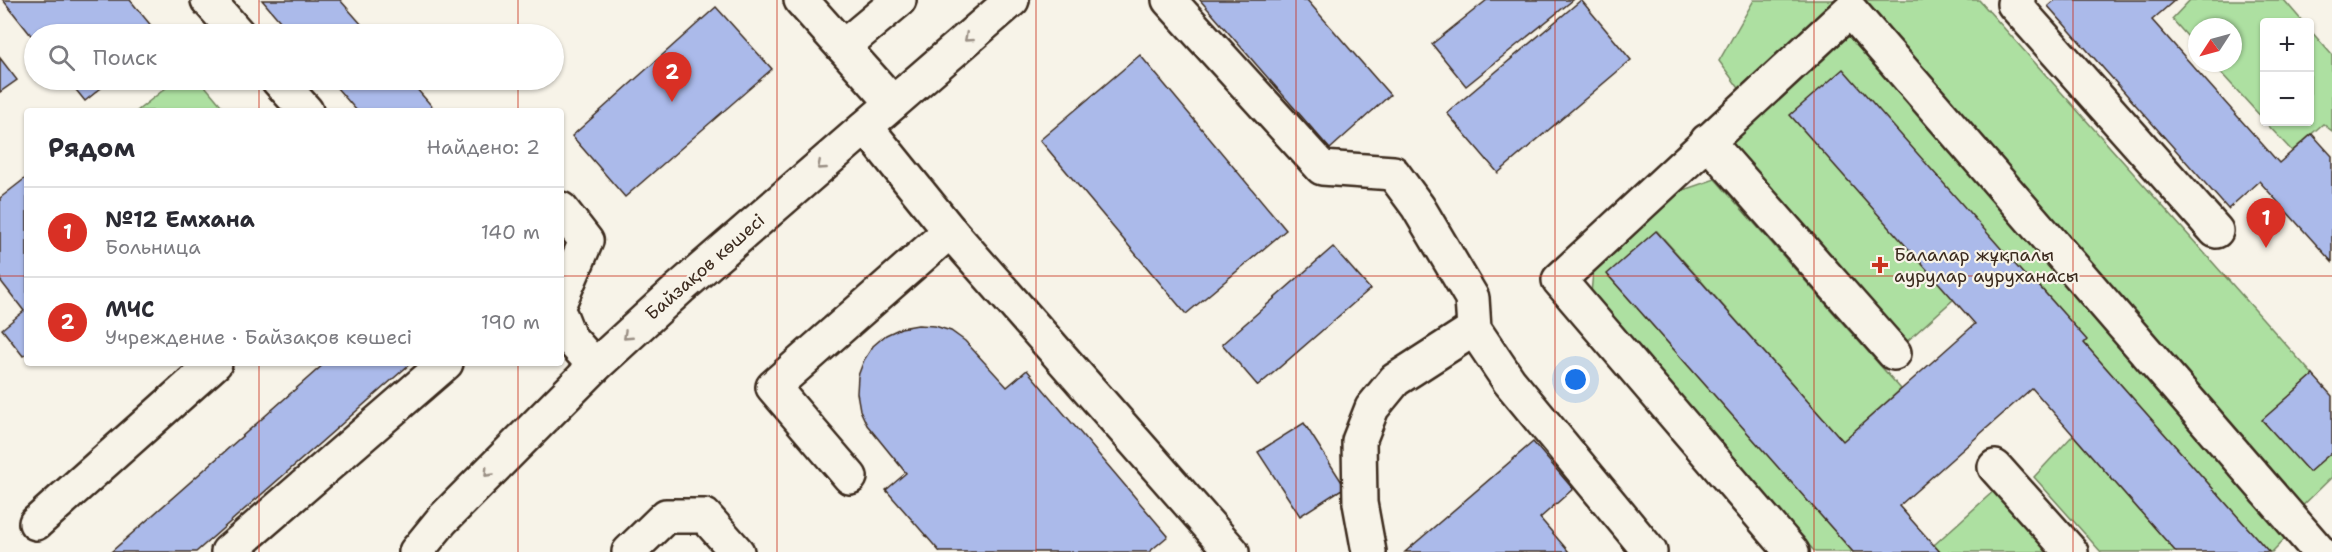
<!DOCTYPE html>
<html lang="ru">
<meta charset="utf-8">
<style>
:root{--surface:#fff;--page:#f2f2f3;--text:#2b2b33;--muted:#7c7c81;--line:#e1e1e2;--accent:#d93025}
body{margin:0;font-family:"Shantell Sans",sans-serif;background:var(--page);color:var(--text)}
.controls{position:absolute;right:18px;top:18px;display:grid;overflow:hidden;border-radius:6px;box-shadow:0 2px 4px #0004}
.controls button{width:54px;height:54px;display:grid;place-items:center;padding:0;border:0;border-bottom:2px solid var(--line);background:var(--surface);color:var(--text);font:30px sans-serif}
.compass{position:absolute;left:2188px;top:18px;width:54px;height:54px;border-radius:50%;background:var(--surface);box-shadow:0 2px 4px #0004;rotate:234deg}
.you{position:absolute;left:1576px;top:380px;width:21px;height:21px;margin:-15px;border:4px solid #fff;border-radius:50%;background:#1a73e8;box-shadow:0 0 0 9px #1a73e833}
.badge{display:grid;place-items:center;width:39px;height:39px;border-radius:50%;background:var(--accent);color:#fff;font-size:20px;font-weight:700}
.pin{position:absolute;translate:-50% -50px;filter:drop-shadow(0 2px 3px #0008)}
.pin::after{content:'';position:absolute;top:32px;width:21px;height:18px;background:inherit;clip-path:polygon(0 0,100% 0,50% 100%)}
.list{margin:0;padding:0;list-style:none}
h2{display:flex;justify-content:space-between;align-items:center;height:78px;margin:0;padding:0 24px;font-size:26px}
h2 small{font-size:20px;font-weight:400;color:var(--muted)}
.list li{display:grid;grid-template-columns:39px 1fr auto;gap:18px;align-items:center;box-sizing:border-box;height:90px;padding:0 24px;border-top:2px solid var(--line)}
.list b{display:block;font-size:22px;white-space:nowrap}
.list p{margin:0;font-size:20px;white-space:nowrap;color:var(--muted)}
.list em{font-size:20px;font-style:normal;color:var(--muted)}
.icon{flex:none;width:33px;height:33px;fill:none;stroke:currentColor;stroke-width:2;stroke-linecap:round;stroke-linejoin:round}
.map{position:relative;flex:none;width:2332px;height:552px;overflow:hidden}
.search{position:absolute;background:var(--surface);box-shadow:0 2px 4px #0004;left:24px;top:24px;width:540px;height:66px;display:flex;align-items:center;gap:15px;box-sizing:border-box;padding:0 21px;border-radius:33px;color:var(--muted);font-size:22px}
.panel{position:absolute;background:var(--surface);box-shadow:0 2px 4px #0004;left:24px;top:108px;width:540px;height:258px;border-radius:6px}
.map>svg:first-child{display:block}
.green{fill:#ade0a1;stroke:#748560;stroke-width:1.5}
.building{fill:#abbaea;stroke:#3b2a1e;stroke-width:1.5}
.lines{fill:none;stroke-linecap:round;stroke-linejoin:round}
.minor-casing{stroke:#3b2a1e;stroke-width:38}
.minor{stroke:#f7f3e8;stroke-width:33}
.oneway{stroke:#998e83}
.grid{fill:none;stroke:#c8321e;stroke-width:1.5;stroke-opacity:0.55}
.poi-dot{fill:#c8321e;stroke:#f7f3e8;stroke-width:2}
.labels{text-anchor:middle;stroke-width:4.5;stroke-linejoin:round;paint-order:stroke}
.poi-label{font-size:18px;fill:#3b2a1e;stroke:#f7f3e8;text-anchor:start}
.street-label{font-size:18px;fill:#3b2a1e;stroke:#f7f3e8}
</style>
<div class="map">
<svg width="2332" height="552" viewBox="0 0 2332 552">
<rect width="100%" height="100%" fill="#f7f3e8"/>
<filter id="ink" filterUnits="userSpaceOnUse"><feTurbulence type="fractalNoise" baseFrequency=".0167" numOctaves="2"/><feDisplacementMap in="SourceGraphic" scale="12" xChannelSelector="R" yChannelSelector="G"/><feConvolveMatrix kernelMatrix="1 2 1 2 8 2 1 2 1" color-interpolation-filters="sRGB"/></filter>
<g filter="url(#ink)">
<g class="green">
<polygon points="1754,0 1979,0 2313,375 2263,420 2309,472 2332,452 2332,477 2291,517 2297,526 2272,552 2269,552 2084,343 2086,340 2031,276 1954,299 1894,353 1707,141 1749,102 1719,61"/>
<polygon points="2190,0 2284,0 2303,22 2264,22 2264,120 2212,63 2233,63 2233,27 2197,27 2197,47 2172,19"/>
<polygon points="2310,30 2332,55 2332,131 2323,124 2292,151 2265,122 2310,122"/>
<polygon points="176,80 200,80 226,111 137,111"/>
<polygon points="1715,179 1901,389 1843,441 1657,231 1608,275 1853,552 1815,552 1591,294 1593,272 1660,198"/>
<polygon points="2073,435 2176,552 2101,552 2034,477"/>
<polygon points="1997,488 2051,552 1940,552 1934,545"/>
</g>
<g class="building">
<polygon points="3,0 130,0 158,34 34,34 34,39"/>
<polygon points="262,0 340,0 370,34 291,34"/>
<polygon points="1200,0 1307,0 1390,95 1330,149"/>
<polygon points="1487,0 1573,0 1466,86 1432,44"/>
<polygon points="1581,0 1631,60 1498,173 1447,113"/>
<polygon points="2055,0 2175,0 2152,20 2279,163 2312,134 2332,156 2332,262 2259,181 2228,209 2048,6"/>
<polygon points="716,7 772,69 625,197 572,136"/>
<polygon points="1140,55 1286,230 1186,314 1040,140"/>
<polygon points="0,58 17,80 0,92"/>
<polygon points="1843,69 2027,278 2030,276 2087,340 2084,343 2269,552 2176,552 2032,388 1899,506 1940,552 1853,552 1607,274 1656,231 1843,441 1975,324 1790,115"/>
<polygon points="68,80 111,80 85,101"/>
<polygon points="330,80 409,80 436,111 357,111"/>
<polygon points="27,177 27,353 23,356 2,329 24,311 0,280 0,198"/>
<polygon points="1333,247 1370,289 1258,386 1222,344"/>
<polygon points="918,325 935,326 951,331 965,341 1007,387 1027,370 1168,536 1149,552 940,552 886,490 906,473 867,425 860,410 857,393 858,376 864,360 873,346 886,335 901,328"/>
<polygon points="325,363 411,363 196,552 111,552"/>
<polygon points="2313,375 2332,396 2332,452 2309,472 2262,420"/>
<polygon points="1304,423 1345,487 1300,516 1258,452"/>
<polygon points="1533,442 1573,489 1540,518 1569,552 1405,552"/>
</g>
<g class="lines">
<defs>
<g id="minor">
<polyline points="208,0 238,34"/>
<polyline points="801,0 893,103"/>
<polyline points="1169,0 1322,168 1393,173 1418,207 1472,298 1474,329 1509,381 1650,552"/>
<polyline points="2018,0 2014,4 2216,231"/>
<polyline points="843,47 899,0"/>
<polyline points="278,80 306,111"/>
<polyline points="866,127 950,231 1232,552"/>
<polyline points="1707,141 1894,353"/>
<polyline points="561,209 586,241 561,299"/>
<polyline points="561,317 569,337 595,366"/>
<polyline points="1995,467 2071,552"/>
<polyline points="850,477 773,387 950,231"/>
<polyline points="36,523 215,363"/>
<polyline points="228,552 446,363"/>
<polyline points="416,552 442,520 595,366 680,288 1012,0"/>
<polyline points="629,552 666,516 705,516 737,552"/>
<polyline points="1369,552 1360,503 1359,441 1372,408 1395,380 1474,329"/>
<polyline points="1792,552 1559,280 1850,10 2317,549"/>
</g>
</defs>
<use href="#minor" class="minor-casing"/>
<use href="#minor" class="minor"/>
</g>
<defs><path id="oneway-chevron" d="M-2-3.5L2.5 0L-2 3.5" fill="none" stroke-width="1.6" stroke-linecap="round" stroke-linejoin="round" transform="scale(1.5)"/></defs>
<g class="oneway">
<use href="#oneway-chevron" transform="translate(968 38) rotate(139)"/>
<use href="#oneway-chevron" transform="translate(821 166) rotate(139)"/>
<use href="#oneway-chevron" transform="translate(627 336) rotate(137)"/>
<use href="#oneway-chevron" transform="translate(488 473) rotate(134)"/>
</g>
</g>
<path class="grid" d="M259 0V34M518 0V34M777 0V552M1036 0V552M1296 0V552M1555 0V552M1814 0V552M2073 0V552M259 80V111M518 80V111M0 276H27M561 276H2332M259 363V552M518 363V552"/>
<path class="poi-dot" d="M1877 256h6v6h6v6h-6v6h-6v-6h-6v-6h6z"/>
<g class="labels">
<g class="poi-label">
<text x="1894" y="261">Балалар жұқпалы<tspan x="1894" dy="21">аурулар ауруханасы</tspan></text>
</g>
<g class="street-label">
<text transform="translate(705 267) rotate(-41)" y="6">Байзақов көшесі</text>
</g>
</g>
</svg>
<div class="controls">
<button>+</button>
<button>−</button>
</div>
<svg class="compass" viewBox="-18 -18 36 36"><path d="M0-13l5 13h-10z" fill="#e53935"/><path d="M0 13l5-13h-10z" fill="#7c7c81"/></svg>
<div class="you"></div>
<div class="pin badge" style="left:2266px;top:248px">1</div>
<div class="pin badge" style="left:672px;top:102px">2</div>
<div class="search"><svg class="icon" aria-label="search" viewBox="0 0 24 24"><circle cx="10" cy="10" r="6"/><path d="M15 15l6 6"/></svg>Поиск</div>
<section class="panel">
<h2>Рядом<small>Найдено: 2</small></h2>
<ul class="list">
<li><span class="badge">1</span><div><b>№12 Емхана</b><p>Больница</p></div><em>140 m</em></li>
<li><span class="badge">2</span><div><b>МЧС</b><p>Учреждение · Байзақов көшесі</p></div><em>190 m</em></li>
</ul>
</section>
</div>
